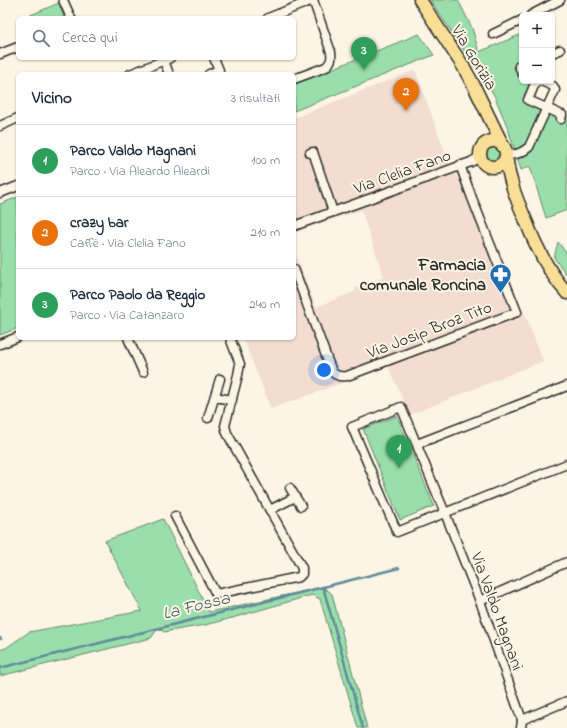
<!DOCTYPE html>
<html lang="it">
<meta charset="utf-8">
<style>
:root{--surface:#fff;--page:#f2f2f3;--text:#1f2937;--muted:#747a83;--line:#e0e1e3;--accent:#1f6fb2}
body{margin:0;font-family:"Indie Flower",sans-serif;background:var(--page);color:var(--text)}
.controls{position:absolute;right:12px;top:12px;display:grid;overflow:hidden;border-radius:6px;box-shadow:0 1px 3px #0004}
.controls button{width:36px;height:36px;display:grid;place-items:center;padding:0;border:0;border-bottom:1px solid var(--line);background:var(--surface);color:var(--text);font:20px sans-serif}
.you{position:absolute;left:324px;top:370px;width:14px;height:14px;margin:-10px;border:3px solid #fff;border-radius:50%;background:#1a73e8;box-shadow:0 0 0 6px #1a73e833}
.badge{display:grid;place-items:center;width:26px;height:26px;border-radius:50%;background:var(--accent);color:#fff;font-size:13px;font-weight:700}
.pin{position:absolute;translate:-50% -33px;filter:drop-shadow(0 1px 2px #0008)}
.pin::after{content:'';position:absolute;top:21px;width:14px;height:12px;background:inherit;clip-path:polygon(0 0,100% 0,50% 100%)}
.list{margin:0;padding:0;list-style:none}
h2{display:flex;justify-content:space-between;align-items:center;height:52px;margin:0;padding:0 16px;font-size:17px}
h2 small{font-size:13px;font-weight:400;color:var(--muted)}
.list li{display:grid;grid-template-columns:26px 1fr auto;gap:12px;align-items:center;box-sizing:border-box;height:72px;padding:0 16px;border-top:1px solid var(--line)}
.list b{display:block;font-size:15px;white-space:nowrap}
.list p{margin:0;font-size:13px;white-space:nowrap;color:var(--muted)}
.list em{font-size:13px;font-style:normal;color:var(--muted)}
.icon{flex:none;width:22px;height:22px;fill:none;stroke:currentColor;stroke-width:2;stroke-linecap:round;stroke-linejoin:round}
.map{position:relative;flex:none;width:567px;height:728px;overflow:hidden}
.search{position:absolute;background:var(--surface);box-shadow:0 1px 3px #0004;left:16px;top:16px;width:280px;height:44px;display:flex;align-items:center;gap:10px;box-sizing:border-box;padding:0 14px;border-radius:6px;color:var(--muted);font-size:15px}
.panel{position:absolute;background:var(--surface);box-shadow:0 1px 3px #0004;left:16px;top:72px;width:280px;height:268px;border-radius:6px}
.map>svg:first-child{display:block}
.built{fill:#f3ddd0}
.green{fill:#9adfab;stroke:#62856b}
.lines{fill:none;stroke-linecap:round;stroke-linejoin:round}
.stream{stroke:#608a9b;stroke-width:2.5}
.minor-casing{stroke:#2b2b2b;stroke-width:11}
.primary-casing{stroke:#2b2b2b;stroke-width:15}
.minor{stroke:#fcf5e5;stroke-width:8}
.primary{stroke:#f9df96;stroke-width:12}
.labels{text-anchor:middle;stroke-width:4;stroke-linejoin:round;paint-order:stroke}
.street-label{font-size:17px;fill:#2b2b2b;stroke:#fcf5e5}
.poi-label{font-size:17px;font-weight:bold;fill:#2b2b2b;stroke:#fcf5e5;text-anchor:end}
.water-label{font-size:18px;font-style:italic;fill:#465b63;stroke:#fcf5e5}
</style>
<div class="map">
<svg width="567" height="728" viewBox="0 0 567 728">
<rect width="100%" height="100%" fill="#fcf5e5"/>
<filter id="ink" filterUnits="userSpaceOnUse"><feTurbulence type="fractalNoise" baseFrequency=".025" numOctaves="2"/><feDisplacementMap in="SourceGraphic" scale="8" xChannelSelector="R" yChannelSelector="G"/><feConvolveMatrix kernelMatrix="1 2 1 2 8 2 1 2 1" color-interpolation-filters="sRGB"/></filter>
<g filter="url(#ink)">
<polygon class="built" points="415,70 451,168 470,193 517,312 524,311 543,361 410,415 388,366 271,409 243,338 294,338 294,250 316,307 356,291 355,288 384,277 361,210 295,232 294,234 294,118"/>
<g class="green">
<polygon points="430,0 458,0 472,28 479,52 522,34 522,81 536,81 528,100 561,119 567,116 567,210 546,218 530,166 521,170 507,126 494,95"/>
<polygon points="59,3 64,18 25,18 26,17"/>
<polygon points="419,34 434,55 294,111 294,84"/>
<path d="M492 145C499 146 501 150 501 156L497 161C489 162 486 157 487 149L489 146Z"/>
<polygon points="18,197 18,328 0,335 0,204"/>
<polygon points="558,242 567,254 567,275 554,258"/>
<polygon points="397,416 434,506 400,520 363,429"/>
<polygon points="163,519 209,612 323,587 332,594 367,728 358,728 320,599 312,595 232,618 205,625 164,632 158,628 151,638 0,676 0,650 6,648 29,632 142,611 105,541"/>
</g>
<g class="lines">
<g class="stream">
<polyline points="323,587 363,728"/>
<polyline points="0,638 1,639"/>
<polyline points="0,668 399,568"/>
</g>
<defs>
<g id="minor">
<polyline points="63,0 71,18"/>
<polyline points="531,15 560,0"/>
<polyline points="268,18 313,0"/>
<polyline points="493,34 522,20"/>
<polyline points="552,53 560,50"/>
<polyline points="0,54 18,47"/>
<polyline points="163,58 169,74"/>
<polyline points="522,65 519,66 522,73"/>
<polyline points="130,74 170,58"/>
<polyline points="209,74 219,70 214,58"/>
<path d="M294 79 326 67C331 62 332 59 331 52L313 0"/>
<polyline points="536,81 528,100 562,115 561,119"/>
<polyline points="0,126 18,118"/>
<polyline points="310,153 313,152 333,212"/>
<path d="M506 154C515 156 522 153 529 147L555 90 553 86 541 81"/>
<polyline points="0,193 18,186"/>
<polyline points="294,226 471,162 481,156"/>
<path d="M294 269 332 372C337 376 340 377 347 376L517 312 472 198 460 165"/>
<polyline points="128,338 143,372"/>
<polyline points="0,344 18,337"/>
<polyline points="215,397 232,400"/>
<polyline points="208,418 220,379"/>
<polyline points="417,444 567,386"/>
<polyline points="290,488 301,506"/>
<polyline points="270,510 295,497"/>
<polyline points="175,516 216,594 299,577 302,574 302,568 227,433 225,426 238,375 240,364 230,338"/>
<polyline points="480,601 567,562"/>
<polyline points="522,720 480,601 445,513 401,407 352,427 397,532 567,464"/>
<polyline points="521,728 522,720 567,701"/>
</g>
<g id="primary">
<polyline points="420,0 463,66 473,84 503,146"/>
<circle cx="493" cy="154" r="13"/>
<path d="M506 156C509 181 516 198 526 221 536 247 549 273 567 293"/>
</g>
</defs>
<use href="#minor" class="minor-casing"/>
<use href="#primary" class="primary-casing"/>
<use href="#minor" class="minor"/>
<use href="#primary" class="primary"/>
</g>
</g>
<defs>
<symbol id="pharmacy-pin" viewBox="-11 -11 22 30"><path d="M0 17L-7.5 6A9.5 9.5 0 1 1 7.5 6Z" fill="#1f6fb2" stroke="#fcf5e5"/><path d="M-2-6h4v4h4v4h-4v4h-4v-4h-4v-4h4Z" fill="#fff"/></symbol>
</defs>
<g fill-rule="evenodd">
<use href="#pharmacy-pin" x="488" y="262" width="25" height="34"/>
</g>
<g class="labels">
<g class="street-label">
<text transform="translate(475 57) rotate(59)" y="6">Via Gorizia</text>
<text transform="translate(402 171) rotate(-20)" y="6">Via Clelia Fano</text>
<text transform="translate(429 329) rotate(-21)" y="6">Via Josip Broz Tito</text>
<text transform="translate(498 611) rotate(70)" y="6">Via Valdo Magnani</text>
</g>
<g class="poi-label">
<text x="486" y="270">Farmacia<tspan x="486" dy="20">comunale Roncina</tspan></text>
</g>
<g class="water-label">
<text transform="translate(196 605) rotate(-14)" y="6">La Fossa</text>
</g>
</g>
</svg>
<div class="controls">
<button>+</button>
<button>−</button>
</div>
<div class="you"></div>
<div class="pin badge" style="left:399px;top:468px;background:#2e9e5b">1</div>
<div class="pin badge" style="left:406px;top:111px;background:#e8710a">2</div>
<div class="pin badge" style="left:364px;top:70px;background:#2e9e5b">3</div>
<div class="search"><svg class="icon" aria-label="search" viewBox="0 0 24 24"><circle cx="10" cy="10" r="6"/><path d="M15 15l6 6"/></svg>Cerca qui</div>
<section class="panel">
<h2>Vicino<small>3 risultati</small></h2>
<ul class="list">
<li><span class="badge" style="background:#2e9e5b">1</span><div><b>Parco Valdo Magnani</b><p>Parco · Via Aleardo Aleardi</p></div><em>100 m</em></li>
<li><span class="badge" style="background:#e8710a">2</span><div><b>crazy bar</b><p>Caffè · Via Clelia Fano</p></div><em>210 m</em></li>
<li><span class="badge" style="background:#2e9e5b">3</span><div><b>Parco Paolo da Reggio</b><p>Parco · Via Catanzaro</p></div><em>240 m</em></li>
</ul>
</section>
</div>
